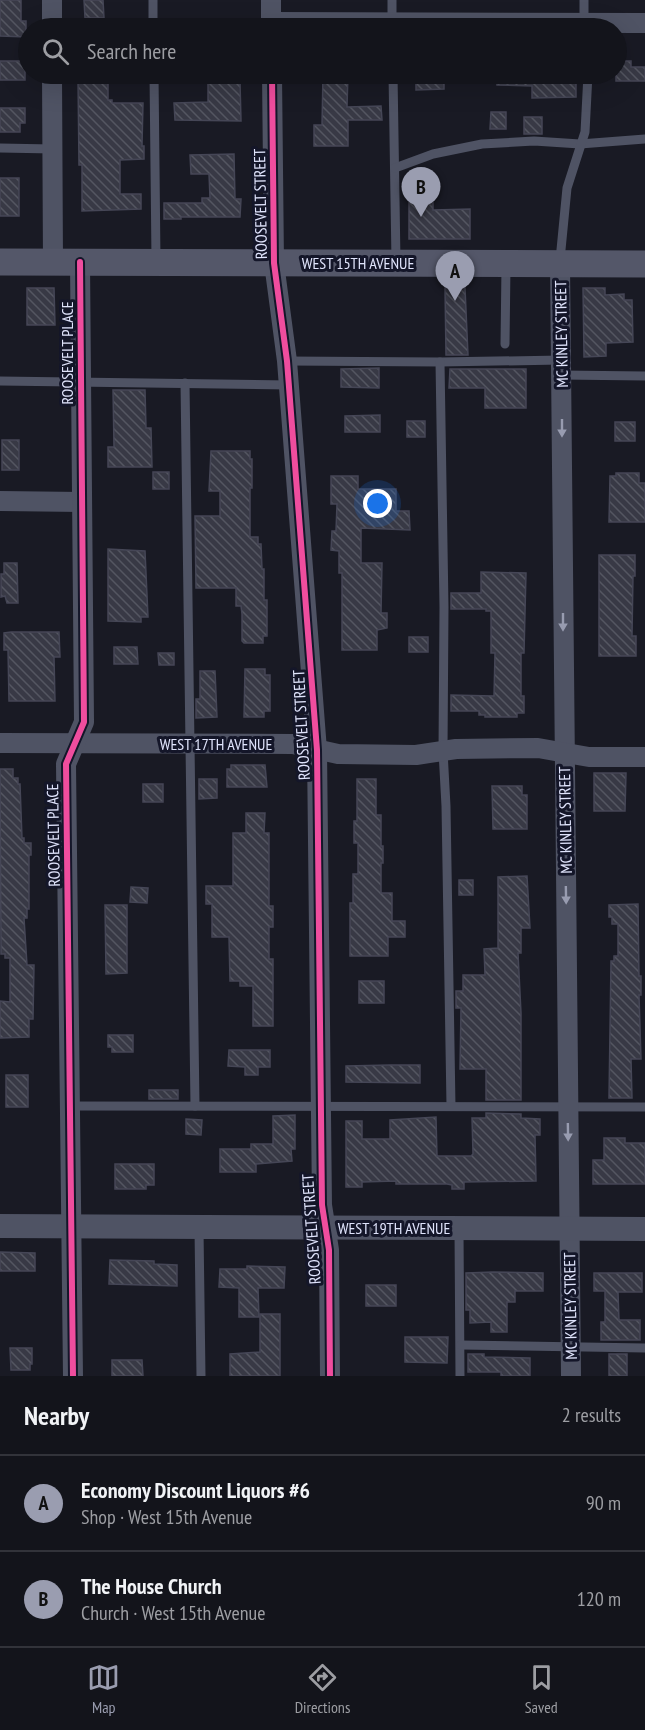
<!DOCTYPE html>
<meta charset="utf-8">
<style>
:root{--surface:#13141b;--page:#202128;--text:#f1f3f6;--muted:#9d9ea3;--line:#32333a;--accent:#9a9db0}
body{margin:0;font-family:"PT Sans Narrow",sans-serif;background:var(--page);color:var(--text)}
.you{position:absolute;left:378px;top:504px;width:21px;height:21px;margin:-15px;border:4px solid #fff;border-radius:50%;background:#1a73e8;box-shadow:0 0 0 9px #1a73e833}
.badge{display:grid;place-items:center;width:39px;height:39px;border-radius:50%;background:var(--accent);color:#111;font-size:20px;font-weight:700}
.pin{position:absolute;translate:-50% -50px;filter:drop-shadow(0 2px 3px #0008)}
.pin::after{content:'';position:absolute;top:32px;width:21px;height:18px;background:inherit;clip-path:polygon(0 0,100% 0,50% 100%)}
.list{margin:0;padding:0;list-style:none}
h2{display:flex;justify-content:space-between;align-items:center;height:78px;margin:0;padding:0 24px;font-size:26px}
h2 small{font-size:20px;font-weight:400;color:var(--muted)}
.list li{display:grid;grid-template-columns:39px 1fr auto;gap:18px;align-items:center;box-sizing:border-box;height:96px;padding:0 24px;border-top:2px solid var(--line)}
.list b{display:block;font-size:22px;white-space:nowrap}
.list p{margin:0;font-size:20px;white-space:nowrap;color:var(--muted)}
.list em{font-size:20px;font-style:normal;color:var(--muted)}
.icon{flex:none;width:33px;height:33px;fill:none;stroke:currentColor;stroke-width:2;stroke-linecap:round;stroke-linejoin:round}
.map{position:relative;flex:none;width:645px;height:1376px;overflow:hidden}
.search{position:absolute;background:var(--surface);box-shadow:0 6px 24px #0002;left:18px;right:18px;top:18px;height:66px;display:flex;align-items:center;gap:15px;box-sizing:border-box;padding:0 21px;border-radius:33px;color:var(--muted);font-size:22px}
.sheet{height:270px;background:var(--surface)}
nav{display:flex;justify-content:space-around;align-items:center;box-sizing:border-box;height:84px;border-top:2px solid var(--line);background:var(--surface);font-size:16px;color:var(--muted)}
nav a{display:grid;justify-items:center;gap:3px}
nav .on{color:var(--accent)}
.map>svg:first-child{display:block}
.building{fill:url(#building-back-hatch);stroke:#454656;stroke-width:1.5}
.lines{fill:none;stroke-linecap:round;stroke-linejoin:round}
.service{stroke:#4f5364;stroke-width:9}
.minor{stroke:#4f5364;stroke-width:20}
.tertiary{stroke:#4f5364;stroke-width:24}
.secondary{stroke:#545769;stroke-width:27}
.cycleway-casing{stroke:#141629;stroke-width:10}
.cycleway{stroke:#ef4d9e;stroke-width:6}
.oneway{fill:#989cb0}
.labels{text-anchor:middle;stroke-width:6;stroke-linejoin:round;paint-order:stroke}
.street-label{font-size:16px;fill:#e0e4fc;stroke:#141629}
</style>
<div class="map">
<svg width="645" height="1376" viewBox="0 0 645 1376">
<defs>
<pattern id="building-back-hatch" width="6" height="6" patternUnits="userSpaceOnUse" patternTransform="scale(1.5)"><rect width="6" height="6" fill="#383945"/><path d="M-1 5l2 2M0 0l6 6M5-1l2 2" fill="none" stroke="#545661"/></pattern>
</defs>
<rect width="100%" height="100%" fill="#191a24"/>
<g class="building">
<polygon points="0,0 21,0 21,21 26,21 26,37 0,36"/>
<polygon points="84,0 103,0 104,18 85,18"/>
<rect x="0" y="61" width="25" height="19"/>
<polygon points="616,61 631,61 631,67 645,67 645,81 616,81"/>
<polygon points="208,74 230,74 230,81 240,81 241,121 175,120 174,103 208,102"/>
<polygon points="323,74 348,74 347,107 381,106 382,120 348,120 348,146 314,146 314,125 322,125"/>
<polygon points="416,74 444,74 444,89 416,90"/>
<polygon points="497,74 576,74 576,97 532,98 532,86 497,85"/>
<polygon points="108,79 108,100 112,100 112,103 143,103 142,146 144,146 144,159 120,160 120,194 141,194 141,209 82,211 82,165 79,165 78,80"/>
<polygon points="0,108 25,108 25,123 20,123 20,132 0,132"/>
<polygon points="491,112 506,112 506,129 490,129"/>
<rect x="524" y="117" width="18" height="17"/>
<polygon points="234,154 235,199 241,199 240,217 181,217 181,219 164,219 164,203 202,203 202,198 210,198 209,174 191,174 190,155"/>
<rect x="0" y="178" width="19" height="38"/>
<polygon points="409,195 433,195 433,210 470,209 470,239 409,239"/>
<polygon points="27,288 54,288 55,325 27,325"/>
<polygon points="445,288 465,288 468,355 446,355"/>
<polygon points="583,288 605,288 605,295 624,294 624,300 632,300 633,342 606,343 606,356 584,357"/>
<polygon points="379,368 379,388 341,387 341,369"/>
<polygon points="450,369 526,369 526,408 485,408 485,388 449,388"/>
<polygon points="113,390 145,390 146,428 151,428 152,467 108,467 108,447 114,447"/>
<polygon points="380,415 380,432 345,432 345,416"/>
<rect x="407" y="421" width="18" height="16"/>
<rect x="615" y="422" width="20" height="19"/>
<rect x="2" y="440" width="17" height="30"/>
<polygon points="211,451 250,451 250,459 252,459 252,488 250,488 250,537 258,537 258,544 261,544 262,569 264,569 264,600 267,600 267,636 263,636 263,643 244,643 242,641 242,614 241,606 236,606 236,588 196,588 195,516 220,516 220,491 209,491"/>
<rect x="153" y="472" width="16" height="17"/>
<polygon points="616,473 639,473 639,483 645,483 645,522 609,522 610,476 616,476"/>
<polygon points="331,476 358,476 358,489 396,489 396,511 409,511 410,530 361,528 361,563 382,563 381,613 387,613 387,628 377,630 377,650 342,650 342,573 339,573 339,551 331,550 332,531 336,531 337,504 331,504"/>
<polygon points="108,549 145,551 148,617 141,617 141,622 108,621"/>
<polygon points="599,555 635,555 635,576 633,576 632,636 636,636 636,656 599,656"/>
<polygon points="4,563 17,563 18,603 7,603 5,596 1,597 1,574 4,574"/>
<polygon points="481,572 526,573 524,653 521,653 521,696 524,696 524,713 517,713 517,717 485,717 485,715 479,715 479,711 451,711 451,695 494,696 495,653 491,653 491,611 486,611 486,609 451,609 451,593 481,593"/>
<polygon points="11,632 59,632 60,657 54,657 55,701 9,701 8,650 4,650 4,633"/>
<rect x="409" y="637" width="19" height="15"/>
<polygon points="114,647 137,647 138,664 114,664"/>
<polygon points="158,653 174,653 174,665 159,665"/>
<polygon points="245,669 265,669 265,675 270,675 270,711 264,711 264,717 244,717"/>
<polygon points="200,671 215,671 217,717 196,718 196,699 200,699"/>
<polygon points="231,765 265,765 267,787 227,787 227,769 231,769"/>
<polygon points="0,769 13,769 13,778 18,778 18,784 20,784 22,838 24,838 24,843 31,843 31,855 29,855 29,909 27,909 27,918 24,918 27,965 34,965 33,1019 29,1019 29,1037 0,1038 0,1001 10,1002 10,958 5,958 5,954 1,954"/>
<polygon points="594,773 626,773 625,811 594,811"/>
<polygon points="199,779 217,779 217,798 199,799"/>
<polygon points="357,779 376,779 376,815 381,815 381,846 383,846 383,863 381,863 381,893 392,893 392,921 405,921 405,937 388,937 388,956 350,956 350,903 353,903 353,874 358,874 358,843 354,843 354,821 357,821"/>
<rect x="143" y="784" width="20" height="18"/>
<polygon points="492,786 522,786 522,795 527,795 527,829 493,829"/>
<polygon points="246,813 265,813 264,833 269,833 269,906 273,906 273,927 269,927 269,959 273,959 273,1026 253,1026 253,986 240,986 240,981 230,981 229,937 212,937 212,904 206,904 206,886 233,886 233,833 246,833"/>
<polygon points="527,876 530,928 521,928 521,953 518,953 521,1013 521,1100 486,1100 486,1069 460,1069 461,1008 456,1008 456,991 463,991 463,975 485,975 484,949 498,948 498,877"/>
<rect x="459" y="880" width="14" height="15"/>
<polygon points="131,887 148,888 147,903 130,902"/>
<polygon points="638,904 639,976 641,976 641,995 639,995 641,1059 631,1059 632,1098 609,1098 611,961 614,961 614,956 618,956 618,924 612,924 612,917 609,917 609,905"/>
<polygon points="105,905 127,905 127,973 106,974"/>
<rect x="359" y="981" width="25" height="22"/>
<polygon points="108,1035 133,1035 133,1052 112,1052 112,1047 108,1047"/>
<polygon points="229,1050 270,1050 270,1067 258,1067 258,1075 245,1075 245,1067 228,1066"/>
<polygon points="390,1065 420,1065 420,1083 346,1082 346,1066"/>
<rect x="6" y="1075" width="22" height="32"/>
<rect x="149" y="1090" width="29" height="9"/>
<polygon points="486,1113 521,1114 521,1118 540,1119 540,1135 535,1135 536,1181 464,1182 464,1189 452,1189 452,1185 447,1184 396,1184 396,1181 362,1182 362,1187 346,1187 346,1121 362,1121 362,1139 390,1139 390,1120 436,1117 437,1156 471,1156 473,1154 472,1118 486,1118"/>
<polygon points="295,1115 295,1149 291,1149 292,1161 256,1164 256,1172 220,1172 220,1149 251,1149 251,1144 273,1144 273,1116"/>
<polygon points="186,1119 202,1120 201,1135 186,1134"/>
<polygon points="604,1138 625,1138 625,1143 645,1143 645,1184 593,1184 593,1160 604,1160"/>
<polygon points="115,1164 154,1164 154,1185 146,1185 146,1189 115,1189"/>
<polygon points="0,1252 35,1253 35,1271 0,1271"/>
<polygon points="110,1260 154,1261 154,1264 177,1265 177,1286 109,1284"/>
<polygon points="247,1266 285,1267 284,1288 258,1288 259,1317 239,1317 239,1288 219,1287 220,1269 247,1269"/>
<polygon points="493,1272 543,1273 543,1291 515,1291 515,1302 507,1302 507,1332 491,1332 491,1322 470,1323 470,1310 466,1310 466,1273"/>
<polygon points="594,1273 642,1273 642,1292 618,1292 619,1320 640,1320 640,1340 601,1340 601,1322 605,1322 605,1291 594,1291"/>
<rect x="366" y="1285" width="30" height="21"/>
<polygon points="260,1314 280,1314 280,1376 230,1376 230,1354 260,1352"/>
<polygon points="405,1337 448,1337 447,1363 405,1362"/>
<polygon points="10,1348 32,1348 32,1364 30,1364 30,1370 11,1370"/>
<polygon points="468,1354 484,1354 484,1357 530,1358 530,1376 501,1376 501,1372 468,1372"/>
<rect x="609" y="1354" width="18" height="22"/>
<polygon points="112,1360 142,1360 143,1376 112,1376"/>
</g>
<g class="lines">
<g class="service">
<polyline points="153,0 153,28"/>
<polyline points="392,0 392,23"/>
<polyline points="584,0 584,25"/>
<polyline points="154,74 156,260"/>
<polyline points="393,74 396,261"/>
<polyline points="0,148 53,149"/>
<polyline points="395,168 433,154 482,144 534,141 580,144 645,139"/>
<polyline points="560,260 567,188 585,132 588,74"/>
<polyline points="505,344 506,266"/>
<polyline points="287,361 440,362 561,360"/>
<polyline points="440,362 444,607 443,751 446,806 451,1106"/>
<polyline points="561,375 645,376"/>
<polyline points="0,381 289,385"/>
<polyline points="185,383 195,1106"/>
<polyline points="70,1106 645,1107"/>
<polyline points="199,1229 201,1376"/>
<polyline points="459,1230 460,1376"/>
<polyline points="461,1345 645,1348"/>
</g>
<g class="minor">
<polyline points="52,0 52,28"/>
<polyline points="271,0 271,28"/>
<polyline points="271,22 645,23"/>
<polyline points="52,74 53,262"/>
<polyline points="272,74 274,263 287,361 317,750 322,1205 329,1250 330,1376"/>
<polyline points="560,264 571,1376"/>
<polyline points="0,501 82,502"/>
<polyline points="0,743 293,744 338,754 416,755 456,749 538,748 589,757 645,757"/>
<polyline points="73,1376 66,764 84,722 80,262"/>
</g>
<polyline class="tertiary" points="0,1226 645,1229"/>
<polyline class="secondary" points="0,262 645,264"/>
<defs>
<g id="cycleway">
<polyline points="272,74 274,263 287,361 317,750 322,1205 329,1250 330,1376"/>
<polyline points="73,1376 66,764 84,722 80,262"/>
</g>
</defs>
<use href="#cycleway" class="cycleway-casing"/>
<use href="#cycleway" class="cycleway"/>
</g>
<defs><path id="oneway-solid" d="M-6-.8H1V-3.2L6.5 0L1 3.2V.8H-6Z" transform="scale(1.5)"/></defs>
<g class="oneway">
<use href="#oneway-solid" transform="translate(562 428) rotate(90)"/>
<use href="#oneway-solid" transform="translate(563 622) rotate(90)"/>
<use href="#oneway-solid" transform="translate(566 895) rotate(89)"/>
<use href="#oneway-solid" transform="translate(568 1132) rotate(89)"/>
</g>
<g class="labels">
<g class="street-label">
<text transform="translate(260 204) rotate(-91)" y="6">ROOSEVELT STREET</text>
<text x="358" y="269">WEST 15TH AVENUE</text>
<text transform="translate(561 334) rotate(-91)" y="6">MC KINLEY STREET</text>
<text transform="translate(67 353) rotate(-90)" y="6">ROOSEVELT PLACE</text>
<text transform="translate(301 725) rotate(-93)" y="6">ROOSEVELT STREET</text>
<text x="216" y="750">WEST 17TH AVENUE</text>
<text transform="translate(565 820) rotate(-91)" y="6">MC KINLEY STREET</text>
<text transform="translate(53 835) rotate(-91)" y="6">ROOSEVELT PLACE</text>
<text x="394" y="1234">WEST 19TH AVENUE</text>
<text transform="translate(311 1229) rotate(-94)" y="6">ROOSEVELT STREET</text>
<text transform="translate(570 1306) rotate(-91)" y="6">MC KINLEY STREET</text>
</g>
</g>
</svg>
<div class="you"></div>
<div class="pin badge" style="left:455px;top:301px">A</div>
<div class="pin badge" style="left:421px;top:217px">B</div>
<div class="search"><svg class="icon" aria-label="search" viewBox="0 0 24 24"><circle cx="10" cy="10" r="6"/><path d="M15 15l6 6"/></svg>Search here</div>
</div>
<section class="sheet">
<h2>Nearby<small>2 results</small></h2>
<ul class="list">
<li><span class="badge">A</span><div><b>Economy Discount Liquors #6</b><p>Shop · West 15th Avenue</p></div><em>90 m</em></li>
<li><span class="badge">B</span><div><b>The House Church</b><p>Church · West 15th Avenue</p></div><em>120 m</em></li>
</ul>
</section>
<nav>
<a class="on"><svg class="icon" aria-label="map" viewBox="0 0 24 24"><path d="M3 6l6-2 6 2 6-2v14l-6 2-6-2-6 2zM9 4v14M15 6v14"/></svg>Map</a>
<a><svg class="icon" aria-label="directions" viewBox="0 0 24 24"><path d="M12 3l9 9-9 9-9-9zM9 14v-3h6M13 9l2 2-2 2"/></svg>Directions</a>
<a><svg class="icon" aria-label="saved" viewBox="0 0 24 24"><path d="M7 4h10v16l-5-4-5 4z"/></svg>Saved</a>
</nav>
